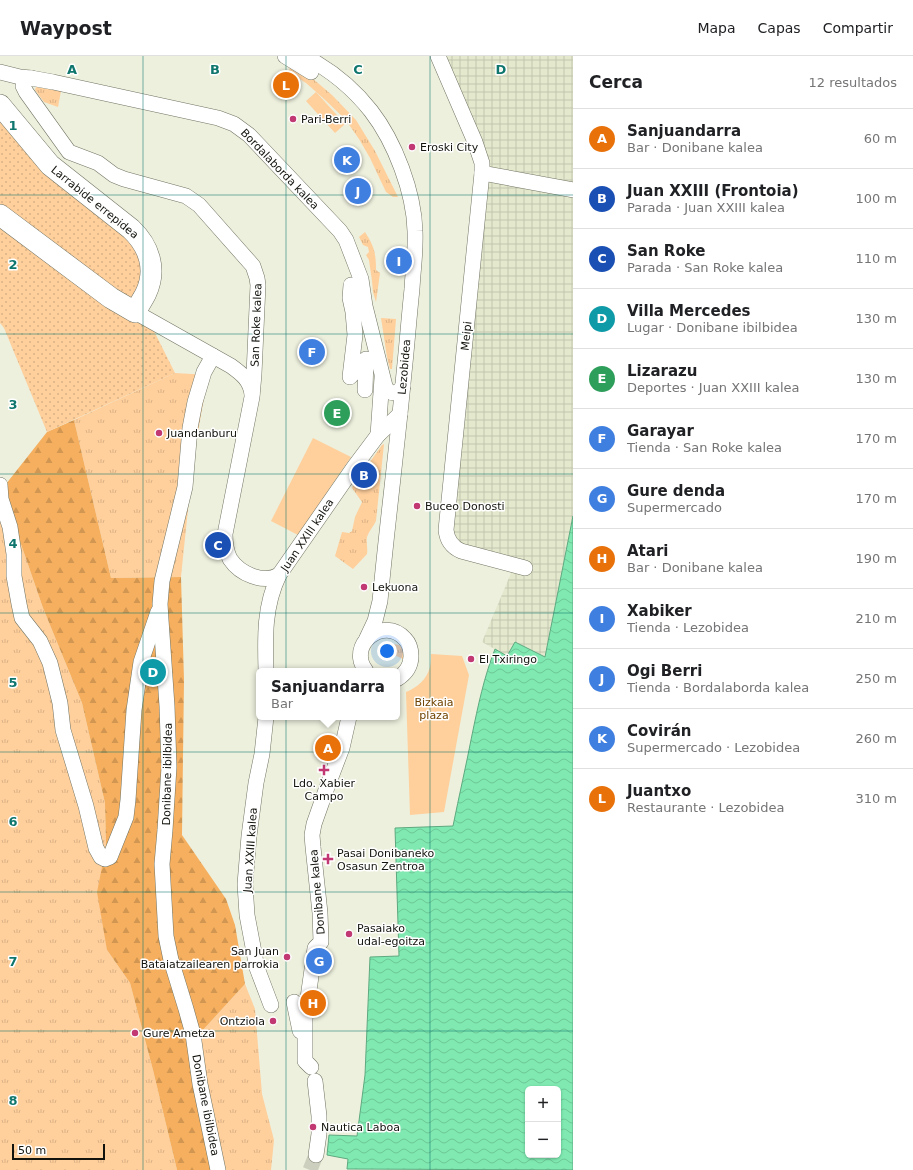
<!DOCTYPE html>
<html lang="es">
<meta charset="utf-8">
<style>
:root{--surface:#fff;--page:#f2f2f2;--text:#202124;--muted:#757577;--line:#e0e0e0;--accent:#c13873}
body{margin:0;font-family:"DejaVu Sans",sans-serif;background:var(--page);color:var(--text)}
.controls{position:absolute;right:12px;bottom:12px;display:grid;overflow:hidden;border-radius:6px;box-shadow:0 1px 3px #0004}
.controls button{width:36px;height:36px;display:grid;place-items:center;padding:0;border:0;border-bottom:1px solid var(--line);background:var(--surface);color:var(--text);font:20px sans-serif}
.scale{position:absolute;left:12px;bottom:10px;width:93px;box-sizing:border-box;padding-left:4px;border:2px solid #12130d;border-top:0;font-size:11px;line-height:14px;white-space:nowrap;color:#12130d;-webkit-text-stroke:3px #fff;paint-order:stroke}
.you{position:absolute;left:387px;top:595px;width:14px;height:14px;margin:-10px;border:3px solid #fff;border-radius:50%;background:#1a73e8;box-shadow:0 0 0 6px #1a73e833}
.badge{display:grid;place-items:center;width:26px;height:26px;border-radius:50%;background:var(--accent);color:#fff;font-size:13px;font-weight:700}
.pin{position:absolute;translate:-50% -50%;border:2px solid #fff;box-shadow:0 1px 4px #0006}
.popup{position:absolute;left:256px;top:612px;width:144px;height:52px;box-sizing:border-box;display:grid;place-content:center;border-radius:6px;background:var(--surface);filter:drop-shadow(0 1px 3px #0005);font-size:13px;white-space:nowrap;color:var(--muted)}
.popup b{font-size:15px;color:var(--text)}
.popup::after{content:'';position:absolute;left:50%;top:100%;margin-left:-8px;border:8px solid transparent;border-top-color:var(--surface)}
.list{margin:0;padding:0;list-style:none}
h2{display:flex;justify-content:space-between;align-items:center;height:52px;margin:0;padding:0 16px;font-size:17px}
h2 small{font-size:13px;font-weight:400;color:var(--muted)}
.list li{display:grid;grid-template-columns:26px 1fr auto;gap:12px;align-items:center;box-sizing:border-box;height:60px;padding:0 16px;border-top:1px solid var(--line)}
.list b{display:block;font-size:15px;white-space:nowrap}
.list p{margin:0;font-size:13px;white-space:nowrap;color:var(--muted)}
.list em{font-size:13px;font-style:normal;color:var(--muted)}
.map{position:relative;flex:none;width:573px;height:1114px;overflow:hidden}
header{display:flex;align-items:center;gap:24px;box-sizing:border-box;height:56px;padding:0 20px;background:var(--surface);border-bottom:1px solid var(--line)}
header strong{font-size:19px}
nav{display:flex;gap:22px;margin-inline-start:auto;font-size:14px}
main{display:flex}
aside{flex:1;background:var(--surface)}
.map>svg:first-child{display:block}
.industrial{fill:url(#industrial-grid)}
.grass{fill:url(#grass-tufts)}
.forest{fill:url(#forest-firs)}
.park{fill:#ffcf9c}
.garden{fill:url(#garden-dots)}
.water{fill:url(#water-waves);stroke:#5ea980;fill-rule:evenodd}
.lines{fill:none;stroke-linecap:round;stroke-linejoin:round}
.street-tunnel{stroke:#cccfbe;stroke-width:15;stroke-dasharray:15 8;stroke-linecap:butt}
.street-casing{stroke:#717463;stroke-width:16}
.secondary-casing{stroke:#717463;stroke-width:22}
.street{stroke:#fff;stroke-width:15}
.secondary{stroke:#fff;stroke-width:21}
.grid{fill:none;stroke:#0f766e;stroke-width:1;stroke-opacity:0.55}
.poi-dot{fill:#c13873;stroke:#fff;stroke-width:1.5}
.labels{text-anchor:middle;stroke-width:3;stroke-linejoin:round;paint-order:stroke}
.poi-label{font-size:11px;fill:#12130d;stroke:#fff;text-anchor:start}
.street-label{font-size:11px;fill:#12130d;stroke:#fff}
.park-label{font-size:11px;fill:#704300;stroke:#fff}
.grid-label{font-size:13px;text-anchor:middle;font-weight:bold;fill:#0f766e;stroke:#fff;stroke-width:3;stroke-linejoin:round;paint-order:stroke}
</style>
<header>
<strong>Waypost</strong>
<nav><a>Mapa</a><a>Capas</a><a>Compartir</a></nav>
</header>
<main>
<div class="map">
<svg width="573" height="1114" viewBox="0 0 573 1114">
<defs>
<pattern id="industrial-grid" width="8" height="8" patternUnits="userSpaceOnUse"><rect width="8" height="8" fill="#e4e8cd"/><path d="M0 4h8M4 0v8" fill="none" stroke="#c3c6af"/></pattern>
<pattern id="grass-tufts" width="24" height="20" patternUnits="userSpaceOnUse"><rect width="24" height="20" fill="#ffcf9c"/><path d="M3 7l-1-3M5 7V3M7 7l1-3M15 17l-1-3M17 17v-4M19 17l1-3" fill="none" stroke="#dab185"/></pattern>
<pattern id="forest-firs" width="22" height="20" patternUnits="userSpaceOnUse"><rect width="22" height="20" fill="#f5af5f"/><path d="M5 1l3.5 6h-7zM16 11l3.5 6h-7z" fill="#d19651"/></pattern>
<pattern id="garden-dots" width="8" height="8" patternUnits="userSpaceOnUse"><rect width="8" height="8" fill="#ffcf9c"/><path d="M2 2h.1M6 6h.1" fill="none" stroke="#dab185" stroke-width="1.8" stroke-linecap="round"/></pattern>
<pattern id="water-waves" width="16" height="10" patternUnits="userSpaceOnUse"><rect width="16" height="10" fill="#7fe9b1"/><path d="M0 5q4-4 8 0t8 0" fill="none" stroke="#6dc797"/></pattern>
</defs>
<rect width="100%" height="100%" fill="#edf0dd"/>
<polygon class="industrial" points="445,0 573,0 573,460 545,601 515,586 507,600 482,586 517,503 461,489 453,476 490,106"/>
<g class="grass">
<polygon points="290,10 312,22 332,39 356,64 375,95 398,141 393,141 386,136 370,102 359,83 345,63 323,42 306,27 289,16"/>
<polygon points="36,31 61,35 58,51 44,46 35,34"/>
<path d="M365 176C374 190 376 197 376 214L380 217 376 246 373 236 372 225 369 204 366 199 369 196 368 191 363 189 359 181Z"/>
<polygon points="381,262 396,263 392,313 390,313 387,301"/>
<path d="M175 317 209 319C194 385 188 454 181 521L111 522 74 364Z"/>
<path d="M384 388 376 465C373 471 369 475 367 481 366 487 368 492 367 498L353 513 335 500 342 476 349 477 352 475 355 461 362 446 352 432 356 424 360 427 366 421 370 413 367 410 382 389Z"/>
<polygon points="2,433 43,552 82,647 105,747 106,791 107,894 130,927 153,1014 177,1114 0,1114 0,435"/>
<path d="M394 588 399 589 403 593 404 599 403 603 390 597 389 600 386 603H383L380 599C382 593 388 590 394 588Z"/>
<polygon points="245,928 255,953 262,1038 274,1084 271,1114 224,1114 192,986"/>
</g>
<polygon class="forest" points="74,364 111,522 181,521 184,624 182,779 226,843 235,869 245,928 192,986 224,1114 177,1114 153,1014 130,927 107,894 97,836 106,791 105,747 82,647 43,552 2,433 47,376"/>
<g class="park">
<polygon points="316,36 345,68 335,77 306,45"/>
<polygon points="313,382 351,401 298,479 271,465"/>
<path d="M431 598 462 600 469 619 444 756 410 759 406 636C417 632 427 623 430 611 431 607 431 602 431 598Z"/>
</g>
<polygon class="garden" points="0,49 142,185 140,247 175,317 47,376 4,272 0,267"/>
<path class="water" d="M573 460V1114L347 1113 348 1103 327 1099 329 1079 357 1080 365 1019 370 901 399 900 395 772 453 770C459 740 466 710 472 679 478 650 484 621 495 593L507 600 515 586 545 601ZM528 1033H558V1099H528Z"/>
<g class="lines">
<polyline class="street-tunnel" points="310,1114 316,1099"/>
<defs>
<g id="street">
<polyline points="285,0 311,16"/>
<path d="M304 0C329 13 353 32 371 55 395 86 414 136 415 175 416 195 413 213 412 233 409 261 407 289 404 317 397 393 387 469 380 545L375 565 367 582"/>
<path d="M438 0 475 86 482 107V117L446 474C447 484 452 491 461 495L525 512"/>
<polyline points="0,16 20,21 31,22"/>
<polyline points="482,117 573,134"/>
<polyline points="351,229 350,242 353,256 355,279 350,321 366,303 365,334"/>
<path d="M135 256 231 310C242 318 250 324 252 338"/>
<polyline points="213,300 204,316 195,346 190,372 185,431 162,525 160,548 161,564 167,650 169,711 165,774 162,808 166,880 171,904 186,953 193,978 200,1028 218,1114"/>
<polyline points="378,379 382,322"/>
<polyline points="0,429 1,443 10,471 14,498 14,520 19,548 22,562 40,585 50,607 60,647 63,674 86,750 96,792 101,801 105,803 110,801 126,761 128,744 134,654 141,606 158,556"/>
<path d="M279 519C263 528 240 518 230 503 226 495 225 487 225 478L252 341 254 318 258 229 257 222 253 210 199 149 186 140 124 123 114 119 98 107 69 96 26 36 23 30 26 24 31 22 53 26 218 62 234 68 249 79 340 175 346 184 361 223 365 250 385 330C389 339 398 339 403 330"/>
<path d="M266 615C265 581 264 550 279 519L354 411 378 379 400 358"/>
<path d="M366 615C346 589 384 559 405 583 409 587 411 594 411 600 411 610 405 618 397 623"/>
<polyline points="266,661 262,698 256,727 249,780 245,828 247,859 257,912 271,949"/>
<polyline points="294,946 300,975"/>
<polyline points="311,1011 305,1005 305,963 315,892 321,886 320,857 313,791 312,779 314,768 326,734 342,692 349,661"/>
<polyline points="315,1025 319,1060 319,1078 316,1099"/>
</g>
<path id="secondary" d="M0 49 50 109 131 173C149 190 157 213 146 237 143 243 139 249 135 256L111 242 0 159"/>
</defs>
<use href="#street" class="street-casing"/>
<use href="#secondary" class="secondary-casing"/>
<use href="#street" class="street"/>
<use href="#secondary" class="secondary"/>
</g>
<path class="grid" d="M143 0V1114M286 0V1114M430 0V1114M0 139H573M0 278H573M0 418H573M0 557H573M0 696H573M0 836H573M0 975H573"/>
<g class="poi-dot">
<circle cx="293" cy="63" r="4"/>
<circle cx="412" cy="91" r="4"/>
<circle cx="159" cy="377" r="4"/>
<circle cx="417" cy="450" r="4"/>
<circle cx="364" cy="531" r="4"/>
<circle cx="471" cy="603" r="4"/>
<path d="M322 708h4v4h4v4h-4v4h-4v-4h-4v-4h4z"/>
<path d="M326 797h4v4h4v4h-4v4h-4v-4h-4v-4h4z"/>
<circle cx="349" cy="878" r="4"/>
<circle cx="287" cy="901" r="4"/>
<circle cx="273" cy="965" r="4"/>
<circle cx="135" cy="977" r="4"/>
<circle cx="313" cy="1071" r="4"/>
</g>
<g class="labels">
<g class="poi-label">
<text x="301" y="67">Pari-Berri</text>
<text x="420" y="95">Eroski City</text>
<text x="167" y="381">Juandanburu</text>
<text x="425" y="454">Buceo Donosti</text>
<text x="372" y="535">Lekuona</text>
<text x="479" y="607">El Txiringo</text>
<text x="324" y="731" text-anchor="middle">Ldo. Xabier<tspan x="324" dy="13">Campo</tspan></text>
<text x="337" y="801">Pasai Donibaneko<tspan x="337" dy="13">Osasun Zentroa</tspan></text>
<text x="357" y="876">Pasaiako<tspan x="357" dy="13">udal-egoitza</tspan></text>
<text x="279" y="899" text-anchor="end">San Juan<tspan x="279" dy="13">Bataiatzailearen parrokia</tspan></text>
<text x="265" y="969" text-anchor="end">Ontziola</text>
<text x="143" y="981">Gure Ametza</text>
<text x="321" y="1075">Nautica Laboa</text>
</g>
<g class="street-label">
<text transform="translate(280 113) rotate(46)" y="4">Bordalaborda kalea</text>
<text transform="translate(95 146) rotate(39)" y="4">Larrabide errepidea</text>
<text transform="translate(256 269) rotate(-88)" y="4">San Roke kalea</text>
<text transform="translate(466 280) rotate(-84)" y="4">Meipi</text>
<text transform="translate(404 311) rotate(-85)" y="4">Lezobidea</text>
<text transform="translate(307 479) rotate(-56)" y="4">Juan XXIII kalea</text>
<text transform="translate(167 718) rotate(-89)" y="4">Donibane ibilbidea</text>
<text transform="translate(250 794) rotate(-86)" y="4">Juan XXIII kalea</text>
<text transform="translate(317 836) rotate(-95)" y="4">Donibane kalea</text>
<text transform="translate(206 1049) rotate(79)" y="4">Donibane ibilbidea</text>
</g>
<g class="park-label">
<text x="434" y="650">Bizkaia<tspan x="434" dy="13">plaza</tspan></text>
</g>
</g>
<g class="grid-label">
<text x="72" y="18">A</text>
<text x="215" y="18">B</text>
<text x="358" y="18">C</text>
<text x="501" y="18">D</text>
<text x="13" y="74">1</text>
<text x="13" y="213">2</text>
<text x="13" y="353">3</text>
<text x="13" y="492">4</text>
<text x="13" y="631">5</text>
<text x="13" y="770">6</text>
<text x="13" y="910">7</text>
<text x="13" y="1049">8</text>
</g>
</svg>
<div class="controls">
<button>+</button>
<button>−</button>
</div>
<div class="scale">50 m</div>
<div class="you"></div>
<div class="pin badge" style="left:328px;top:692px;background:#e8710a">A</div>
<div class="popup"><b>Sanjuandarra</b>Bar</div>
<div class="pin badge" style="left:364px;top:419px;background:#1a4fb4">B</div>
<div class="pin badge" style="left:218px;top:489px;background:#1a4fb4">C</div>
<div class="pin badge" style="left:153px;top:616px;background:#0f9aa8">D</div>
<div class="pin badge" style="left:337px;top:357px;background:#2e9e5b">E</div>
<div class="pin badge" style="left:312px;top:296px;background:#3f7fe0">F</div>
<div class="pin badge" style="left:319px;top:905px;background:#3f7fe0">G</div>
<div class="pin badge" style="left:313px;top:947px;background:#e8710a">H</div>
<div class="pin badge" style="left:399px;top:205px;background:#3f7fe0">I</div>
<div class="pin badge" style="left:358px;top:135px;background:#3f7fe0">J</div>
<div class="pin badge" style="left:347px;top:104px;background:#3f7fe0">K</div>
<div class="pin badge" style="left:286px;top:29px;background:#e8710a">L</div>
</div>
<aside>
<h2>Cerca<small>12 resultados</small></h2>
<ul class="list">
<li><span class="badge" style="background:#e8710a">A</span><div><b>Sanjuandarra</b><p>Bar · Donibane kalea</p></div><em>60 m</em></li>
<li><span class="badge" style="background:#1a4fb4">B</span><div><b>Juan XXIII (Frontoia)</b><p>Parada · Juan XXIII kalea</p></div><em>100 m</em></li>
<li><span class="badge" style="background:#1a4fb4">C</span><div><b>San Roke</b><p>Parada · San Roke kalea</p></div><em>110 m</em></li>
<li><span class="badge" style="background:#0f9aa8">D</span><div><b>Villa Mercedes</b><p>Lugar · Donibane ibilbidea</p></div><em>130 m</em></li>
<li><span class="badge" style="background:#2e9e5b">E</span><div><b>Lizarazu</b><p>Deportes · Juan XXIII kalea</p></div><em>130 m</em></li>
<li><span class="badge" style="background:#3f7fe0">F</span><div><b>Garayar</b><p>Tienda · San Roke kalea</p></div><em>170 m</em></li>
<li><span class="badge" style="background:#3f7fe0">G</span><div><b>Gure denda</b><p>Supermercado</p></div><em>170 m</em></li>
<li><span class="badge" style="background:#e8710a">H</span><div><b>Atari</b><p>Bar · Donibane kalea</p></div><em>190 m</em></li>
<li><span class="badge" style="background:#3f7fe0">I</span><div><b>Xabiker</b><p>Tienda · Lezobidea</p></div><em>210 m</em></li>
<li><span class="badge" style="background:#3f7fe0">J</span><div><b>Ogi Berri</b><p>Tienda · Bordalaborda kalea</p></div><em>250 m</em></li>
<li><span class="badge" style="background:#3f7fe0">K</span><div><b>Covirán</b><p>Supermercado · Lezobidea</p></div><em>260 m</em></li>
<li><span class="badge" style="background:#e8710a">L</span><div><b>Juantxo</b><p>Restaurante · Lezobidea</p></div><em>310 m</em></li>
</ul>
</aside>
</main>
